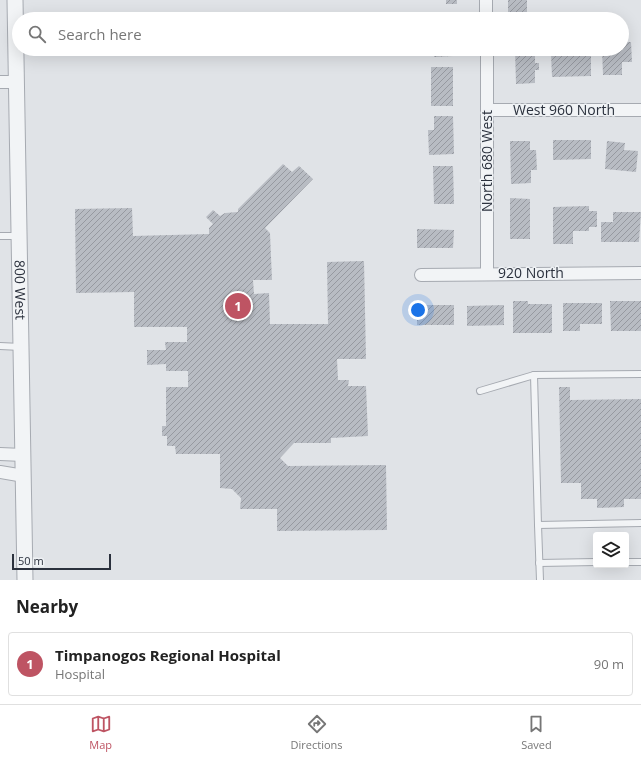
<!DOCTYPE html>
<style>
:root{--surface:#fff;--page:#f2f2f2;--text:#222;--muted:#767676;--line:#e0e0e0;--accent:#be5463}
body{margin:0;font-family:"Open Sans",sans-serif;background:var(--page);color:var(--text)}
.controls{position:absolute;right:12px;bottom:12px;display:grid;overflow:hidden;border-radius:4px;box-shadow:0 4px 16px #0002}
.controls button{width:36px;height:36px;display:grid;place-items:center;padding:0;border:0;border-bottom:1px solid var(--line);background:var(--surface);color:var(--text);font:20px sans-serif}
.scale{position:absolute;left:12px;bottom:10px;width:99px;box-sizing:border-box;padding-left:4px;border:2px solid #2b313d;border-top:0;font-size:11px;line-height:14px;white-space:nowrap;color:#2b313d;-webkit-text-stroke:3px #eff2f5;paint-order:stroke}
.you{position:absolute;left:418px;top:310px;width:14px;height:14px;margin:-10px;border:3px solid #fff;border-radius:50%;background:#1a73e8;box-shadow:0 0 0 6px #1a73e833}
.badge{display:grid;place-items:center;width:26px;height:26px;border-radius:50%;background:var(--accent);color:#fff;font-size:13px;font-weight:700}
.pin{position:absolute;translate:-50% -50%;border:2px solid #fff;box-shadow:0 1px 4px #0006}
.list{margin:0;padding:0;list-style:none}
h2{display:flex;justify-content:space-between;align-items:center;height:52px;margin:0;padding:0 16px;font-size:17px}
h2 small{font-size:13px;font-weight:400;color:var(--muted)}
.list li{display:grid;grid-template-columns:26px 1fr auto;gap:12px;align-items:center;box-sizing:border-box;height:64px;margin:0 8px 8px;padding:0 8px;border:1px solid var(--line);border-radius:4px}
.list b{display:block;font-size:15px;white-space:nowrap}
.list p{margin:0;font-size:13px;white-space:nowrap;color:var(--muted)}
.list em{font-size:13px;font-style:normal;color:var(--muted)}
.icon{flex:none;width:22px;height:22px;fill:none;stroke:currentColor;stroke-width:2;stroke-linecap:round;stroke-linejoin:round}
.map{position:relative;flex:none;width:641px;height:580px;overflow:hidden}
.search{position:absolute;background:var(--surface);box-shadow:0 4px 16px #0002;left:12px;right:12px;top:12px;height:44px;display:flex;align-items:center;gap:10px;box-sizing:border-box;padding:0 14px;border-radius:22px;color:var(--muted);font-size:15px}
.sheet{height:124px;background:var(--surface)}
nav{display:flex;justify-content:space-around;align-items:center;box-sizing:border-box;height:56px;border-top:1px solid var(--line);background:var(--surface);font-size:11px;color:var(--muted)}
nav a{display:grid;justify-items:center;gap:2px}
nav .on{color:var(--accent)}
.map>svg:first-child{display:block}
.building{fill:url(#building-hatch)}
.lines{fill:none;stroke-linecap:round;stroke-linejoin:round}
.service-casing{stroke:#a6aab1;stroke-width:8}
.minor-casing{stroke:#a6aab1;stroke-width:14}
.tertiary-casing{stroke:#a6aab1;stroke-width:17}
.service{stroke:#f2f4f6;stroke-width:6}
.minor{stroke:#f2f4f6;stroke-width:12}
.tertiary{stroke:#f2f4f6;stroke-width:15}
.labels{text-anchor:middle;stroke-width:3;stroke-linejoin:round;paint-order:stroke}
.street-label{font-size:14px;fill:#2b313d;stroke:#eff2f5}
</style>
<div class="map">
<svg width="641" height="580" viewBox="0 0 641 580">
<defs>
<pattern id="building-hatch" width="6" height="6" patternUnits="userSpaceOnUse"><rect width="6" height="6" fill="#b8bcc3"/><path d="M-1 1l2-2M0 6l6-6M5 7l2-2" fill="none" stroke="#9699a0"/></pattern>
</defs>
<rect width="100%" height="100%" fill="#e0e3e7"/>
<g class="building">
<rect x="446" y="0" width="11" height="4"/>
<polygon points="508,0 527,0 527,18 508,19"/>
<polygon points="622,42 631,42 632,62 622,62 622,75 603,75 602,49 622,49"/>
<polygon points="434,49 453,49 453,56 434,57"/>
<polygon points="515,49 535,49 535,63 539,63 539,70 535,70 535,83 516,84"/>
<polygon points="591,52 591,76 552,77 551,53"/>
<rect x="431" y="67" width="22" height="39"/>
<polygon points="434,116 453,116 454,154 429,155 428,130 434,130"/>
<polygon points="553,140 591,140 591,159 553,160"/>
<polygon points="510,141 530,141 530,150 536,150 537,170 531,170 531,183 511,184"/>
<polygon points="607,141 625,143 624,150 638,151 636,172 605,169"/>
<polygon points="283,164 292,172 299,166 313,179 265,228 270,233 272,280 253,280 254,294 269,293 270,324 328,324 327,262 364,261 366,359 337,359 338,380 349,380 348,386 366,386 368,436 331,438 331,443 294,443 280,458 288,466 386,465 387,530 277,531 277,509 240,509 241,498 232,489 220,488 220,454 176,454 175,446 167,446 167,436 162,436 162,426 166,426 166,387 188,387 188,371 166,371 166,364 147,365 147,350 166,350 165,342 187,342 187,327 134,327 134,292 76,293 75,209 132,208 133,236 209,234 209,228 213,224 206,217 213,210 220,216 225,213 238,212 238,209"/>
<polygon points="433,166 453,166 454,204 434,204"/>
<polygon points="510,198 530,199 530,239 510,239"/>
<polygon points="589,206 589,211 597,211 597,227 589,227 589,231 573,231 573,244 553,244 553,207"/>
<polygon points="613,212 641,212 639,242 601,242 601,222 613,222"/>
<polygon points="417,229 454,230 453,248 417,248"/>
<polygon points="513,301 528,301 528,304 552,304 552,333 513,333"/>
<polygon points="610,301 641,301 641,331 611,331"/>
<polygon points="563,303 602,303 602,324 580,324 580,331 563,331"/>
<rect x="417" y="305" width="37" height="20"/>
<polygon points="504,305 504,325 467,326 467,306"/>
<polygon points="559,387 570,387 570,400 641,399 641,499 624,499 624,507 597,508 597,499 581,499 581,483 561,483"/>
</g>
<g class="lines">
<defs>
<g id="service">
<polyline points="0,236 18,236"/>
<polyline points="0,346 21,347"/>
<polyline points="641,374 534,375 538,525 641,523"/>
<polyline points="480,391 534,375"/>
<polyline points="538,525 540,580"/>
<polyline points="626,562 641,562"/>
<polyline points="539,563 596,562"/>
</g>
<g id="minor">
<polyline points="486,0 486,19"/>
<polyline points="487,49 487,274"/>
<polyline points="0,82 15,82"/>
<polyline points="487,110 641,110"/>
<polyline points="421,275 641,273"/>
<polyline points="0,454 23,455"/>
<polyline points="0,472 24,476"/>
</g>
<g id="tertiary">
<path id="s1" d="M15 0 25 580"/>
</g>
</defs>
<use href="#service" class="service-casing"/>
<use href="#minor" class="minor-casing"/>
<use href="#tertiary" class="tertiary-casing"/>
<use href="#service" class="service"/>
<use href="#minor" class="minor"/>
<use href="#tertiary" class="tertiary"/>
</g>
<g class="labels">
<g class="street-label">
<text x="564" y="115">West 960 North</text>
<text transform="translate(487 161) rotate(-90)" y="5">North 680 West</text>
<text x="531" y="278">920 North</text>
<text dy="5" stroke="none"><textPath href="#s1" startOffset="290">800 West</textPath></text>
</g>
</g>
</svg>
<div class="controls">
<button><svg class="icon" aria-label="layers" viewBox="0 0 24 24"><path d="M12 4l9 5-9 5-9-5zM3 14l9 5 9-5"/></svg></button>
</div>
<div class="scale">50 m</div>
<div class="you"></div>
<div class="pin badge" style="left:238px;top:306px">1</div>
<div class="search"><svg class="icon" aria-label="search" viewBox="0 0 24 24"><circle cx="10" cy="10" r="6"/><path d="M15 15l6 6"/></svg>Search here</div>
</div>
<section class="sheet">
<h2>Nearby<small></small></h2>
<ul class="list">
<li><span class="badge">1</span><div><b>Timpanogos Regional Hospital</b><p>Hospital</p></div><em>90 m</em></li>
</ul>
</section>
<nav>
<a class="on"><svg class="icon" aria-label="map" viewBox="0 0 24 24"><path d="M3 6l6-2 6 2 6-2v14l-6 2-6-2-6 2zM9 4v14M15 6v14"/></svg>Map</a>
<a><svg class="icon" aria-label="directions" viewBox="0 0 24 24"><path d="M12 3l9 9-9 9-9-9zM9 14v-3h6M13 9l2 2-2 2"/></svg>Directions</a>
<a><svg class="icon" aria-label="saved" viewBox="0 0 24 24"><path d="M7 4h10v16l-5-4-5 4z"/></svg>Saved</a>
</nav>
